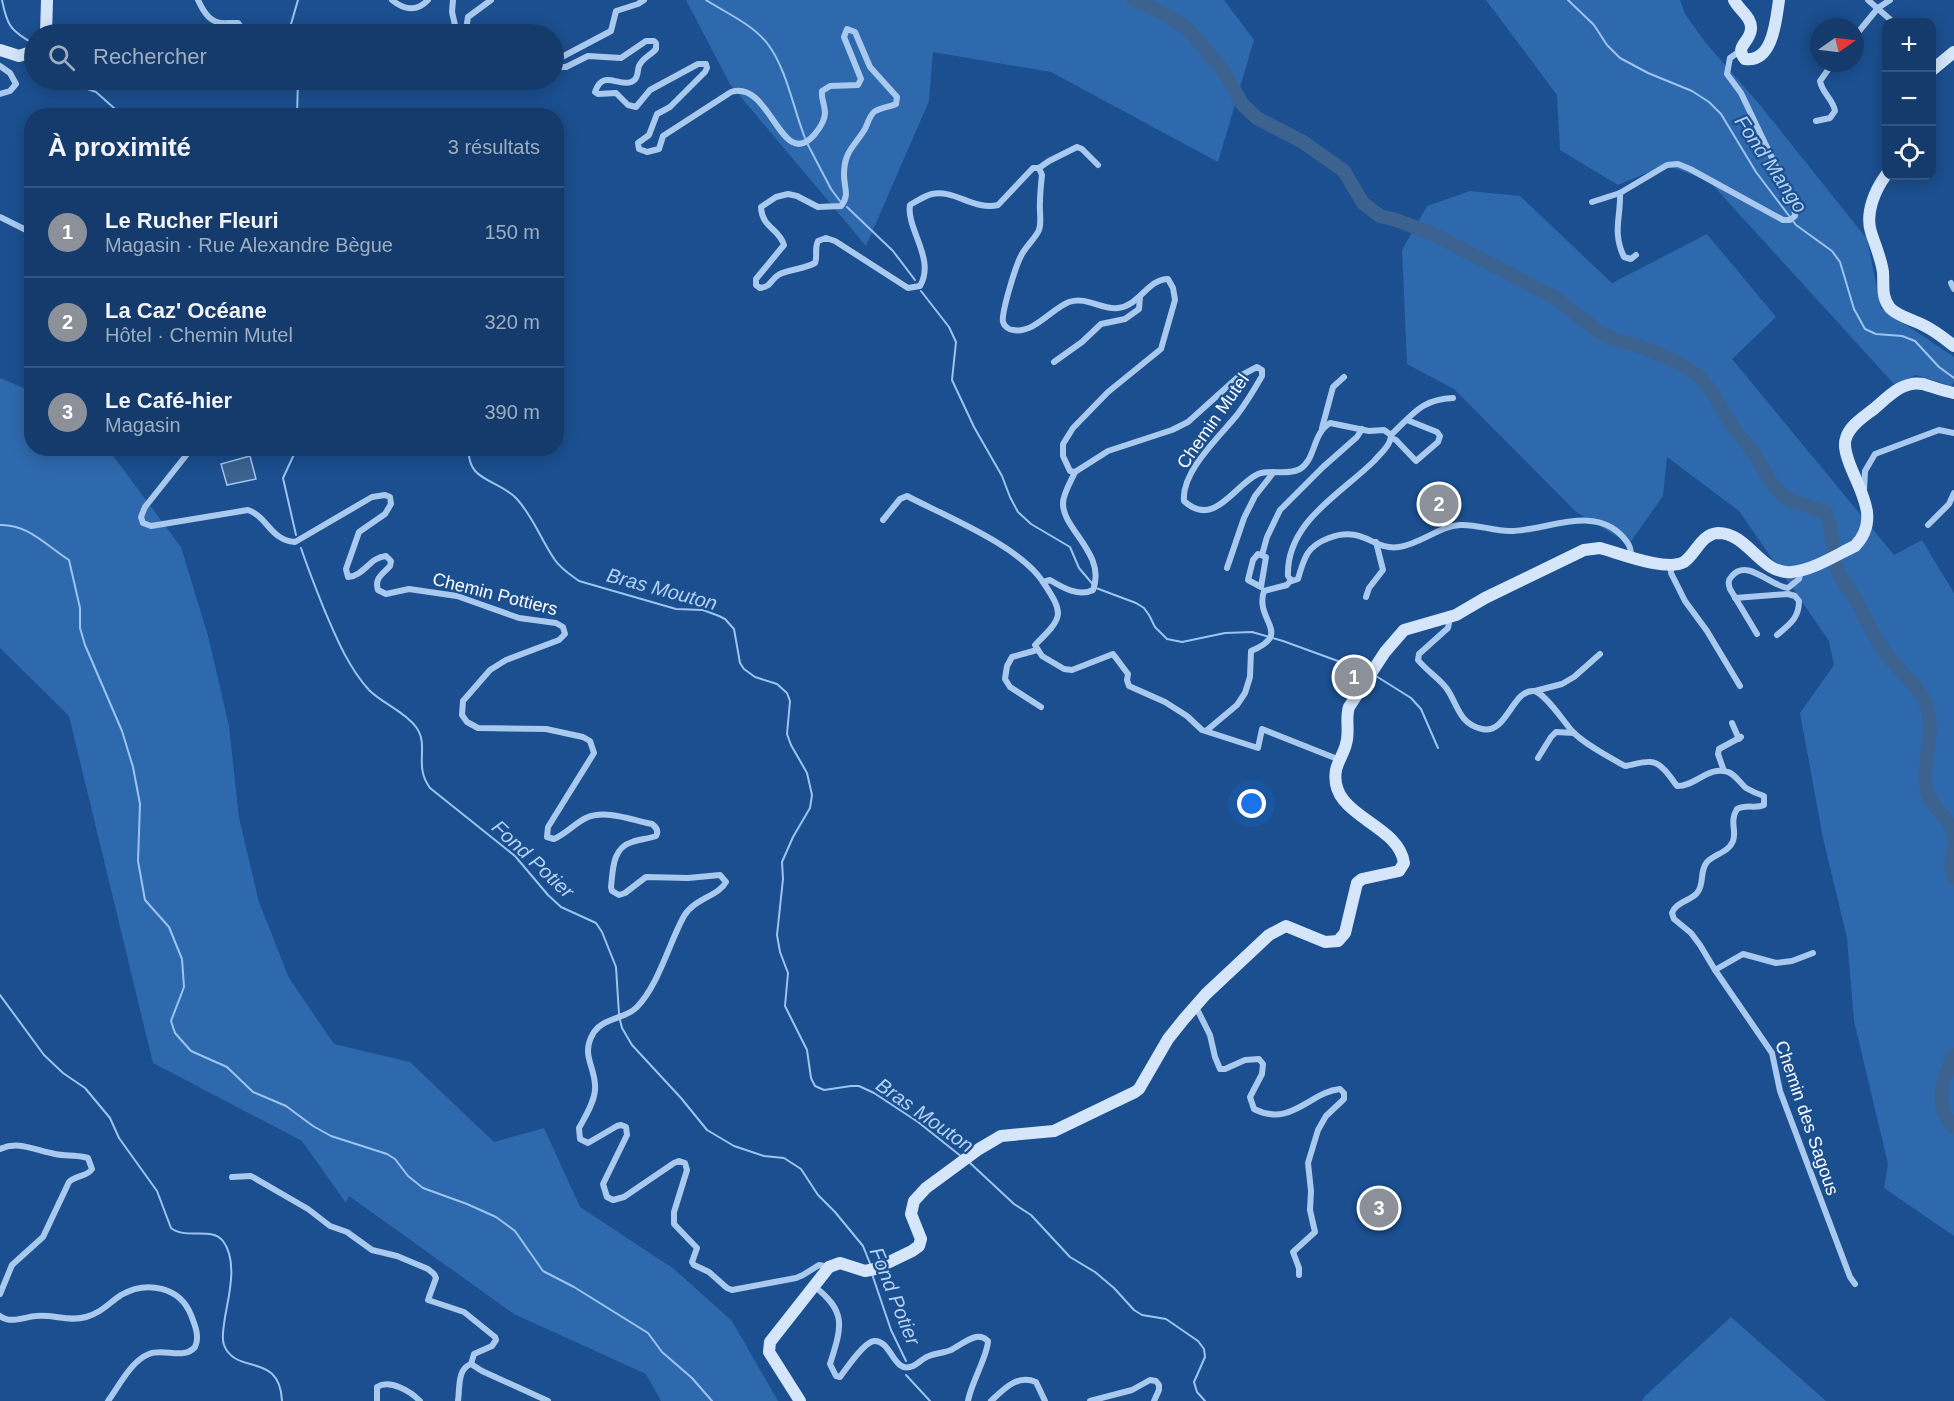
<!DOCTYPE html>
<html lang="fr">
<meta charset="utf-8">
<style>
:root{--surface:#143b6b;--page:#1d4271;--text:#f1f3f6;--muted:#9dadc1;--line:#33557e;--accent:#8c9099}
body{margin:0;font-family:Helvetica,sans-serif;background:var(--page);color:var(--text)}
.controls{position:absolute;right:18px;top:18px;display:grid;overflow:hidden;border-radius:12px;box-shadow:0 3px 15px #0003}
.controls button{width:54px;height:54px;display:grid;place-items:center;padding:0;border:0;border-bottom:2px solid var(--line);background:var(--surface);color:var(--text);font:30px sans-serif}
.compass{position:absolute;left:1810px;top:18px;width:54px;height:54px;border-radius:50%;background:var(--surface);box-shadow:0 3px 15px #0003;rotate:76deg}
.you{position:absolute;left:1252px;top:804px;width:21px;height:21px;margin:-15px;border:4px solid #fff;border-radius:50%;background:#1a73e8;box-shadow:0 0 0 9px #1a73e833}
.badge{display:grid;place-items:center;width:39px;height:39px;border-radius:50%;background:var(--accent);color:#fff;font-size:20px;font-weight:700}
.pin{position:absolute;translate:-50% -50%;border:3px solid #fff;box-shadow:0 2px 6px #0006}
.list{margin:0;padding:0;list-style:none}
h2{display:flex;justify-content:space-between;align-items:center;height:78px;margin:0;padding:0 24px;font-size:26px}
h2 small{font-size:20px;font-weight:400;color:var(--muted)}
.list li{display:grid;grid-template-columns:39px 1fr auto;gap:18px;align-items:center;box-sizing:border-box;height:90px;padding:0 24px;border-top:2px solid var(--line)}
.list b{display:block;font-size:22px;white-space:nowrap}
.list p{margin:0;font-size:20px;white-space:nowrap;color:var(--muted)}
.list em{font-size:20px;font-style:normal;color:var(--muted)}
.icon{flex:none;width:33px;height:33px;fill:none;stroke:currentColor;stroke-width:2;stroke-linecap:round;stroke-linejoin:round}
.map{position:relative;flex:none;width:1954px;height:1401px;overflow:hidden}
.search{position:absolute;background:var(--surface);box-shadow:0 3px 15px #0003;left:24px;top:24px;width:540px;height:66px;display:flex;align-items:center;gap:15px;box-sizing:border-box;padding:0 21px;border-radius:33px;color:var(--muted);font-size:22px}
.panel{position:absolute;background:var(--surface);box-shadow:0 3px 15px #0003;left:24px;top:108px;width:540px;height:348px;border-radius:24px}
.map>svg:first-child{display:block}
.green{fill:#2e69ad}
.water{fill:#3c6290;stroke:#9cc4f0;stroke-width:1.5}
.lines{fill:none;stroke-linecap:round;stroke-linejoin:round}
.stream{stroke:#9cc4f0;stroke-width:2}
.river{stroke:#3c6290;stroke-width:14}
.street{stroke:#a9c9ee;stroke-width:6}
.secondary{stroke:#d6e6fa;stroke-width:12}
.labels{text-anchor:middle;stroke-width:4.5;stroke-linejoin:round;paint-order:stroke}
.street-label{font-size:18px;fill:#fff;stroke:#1b4f8f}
.water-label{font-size:20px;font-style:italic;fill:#b5d3f5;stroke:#1b4f8f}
</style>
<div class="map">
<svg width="1954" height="1401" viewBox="0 0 1954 1401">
<rect width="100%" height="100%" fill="#1b4f8f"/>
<g class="green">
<polygon points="686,0 1224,0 1254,40 1218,162 1051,72 933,52 929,101 866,246 730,84"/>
<polygon points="1486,0 1680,0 1685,14 1705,42 1760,105 1867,239 1881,308 1954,357 1954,382 1951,386 1916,375 1894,384 1709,181 1666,165 1618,185 1560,150 1557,95"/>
<polygon points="1470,191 1520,196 1612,283 1707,234 1776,317 1732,359 1894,555 1922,540 1954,593 1954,1236 1884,1188 1888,1164 1854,1021 1847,938 1823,838 1800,713 1834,665 1829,641 1739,511 1667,457 1663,496 1629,544 1575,511 1454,389 1407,364 1402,250 1427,206"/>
<polygon points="0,378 31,391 32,448 108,449 181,547 208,636 229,726 239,818 259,902 289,978 334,1044 410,1062 494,1142 544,1128 580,1207 674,1269 732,1321 778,1401 661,1401 646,1374 514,1314 349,1196 346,1203 302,1141 153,1063 69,716 0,648"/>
<polygon points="1731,1317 1826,1401 1642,1401 1644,1397"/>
</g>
<polygon class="water" points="250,456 256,479 227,485 221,464"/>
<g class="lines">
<g class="stream">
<path d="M2 0C7 26 11 31 34 44"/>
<path d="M706 0C726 13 752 24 767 43 787 69 793 108 805 138"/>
<polyline points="1568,0 1594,25 1607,45 1620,58 1648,73 1692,91 1709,102 1721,114 1756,172 1796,225 1832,251 1840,262 1854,309 1865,329 1876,334 1902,336 1915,341 1939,367 1954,378"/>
<polyline points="293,34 291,24 298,0"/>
<polyline points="62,80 96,92 123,116"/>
<polyline points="297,116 298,80"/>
<polyline points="807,143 831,189 840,201"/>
<polyline points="847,207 893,251 915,280"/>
<polyline points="921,291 949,327 956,342 952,380 974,427 1002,476 1010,497 1018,512 1031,524 1070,547 1079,568 1096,588 1136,603 1144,608 1149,615 1155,627 1167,639 1182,642 1225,633 1252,632 1283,641 1368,672"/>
<path d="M469 448C466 481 497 479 516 498 533 516 541 540 555 560 561 569 571 575 579 581L676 609 703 610 719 616 725 619 734 629 740 663 744 669 755 677 777 684 787 693 790 701 787 734 791 745 807 773 812 795 810 808 793 837 782 862 783 879 777 935 780 952 788 973 785 1006 807 1050 811 1078 815 1086 824 1090 851 1086H859L874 1093 918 1122 962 1157"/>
<path d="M0 525C28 524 47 546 69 560L80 608V628L85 645 122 731 133 767 140 804 138 861 145 900 169 927 182 959 184 987 171 1021 175 1033 191 1051 227 1067 253 1092 286 1106 313 1126 331 1136 387 1154 395 1159 408 1176 423 1188 467 1204 496 1217 515 1231 543 1271 574 1287 648 1333 662 1352 692 1378 712 1401"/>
<polyline points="296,535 283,478 297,448"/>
<path d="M301 548C308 569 316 589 324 609 336 637 348 667 369 690 383 704 404 711 416 727 430 746 413 765 430 788L515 856 548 895 561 907 596 923 602 932 616 967 619 1014"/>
<polyline points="1376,676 1411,698 1421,709 1438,748"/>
<path d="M0 995 44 1055 63 1073 85 1088 110 1118 119 1138 157 1191 171 1228C186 1240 211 1226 223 1241 238 1261 229 1295 225 1317 224 1326 221 1337 224 1345 236 1376 280 1351 282 1401"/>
<polyline points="620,1020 622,1028 632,1045 681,1098 707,1130 734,1146 764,1156 784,1158 801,1169 818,1195 835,1212 863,1246 871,1266"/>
<polyline points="969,1162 1014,1204 1031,1215 1070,1257 1095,1272 1114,1288 1134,1310 1142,1315 1166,1319 1198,1341 1204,1349 1205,1357 1194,1382 1197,1392 1205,1401"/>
<polyline points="872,1274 891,1330 906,1361"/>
<polyline points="906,1375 930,1401"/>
</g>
<g class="river">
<path d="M1134 0 1166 15 1188 29 1222 69 1243 105 1257 118 1303 142 1344 171 1363 203 1380 216 1396 220 1433 234 1543 291 1559 301 1599 332 1615 340 1639 346 1679 363 1700 377 1714 395 1730 423 1754 453 1772 484 1787 499 1826 512C1834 531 1831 553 1839 574 1843 582 1849 589 1854 597 1865 616 1874 638 1888 656 1901 674 1922 688 1928 710 1935 738 1920 767 1927 792 1932 810 1954 819 1954 838"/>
<polyline points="1954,849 1951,866 1954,879"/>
<path d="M1954 1055C1943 1079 1932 1106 1954 1127"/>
</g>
<g class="street">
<path d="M198 0C204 13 211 25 228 23 231 23 234 23 238 23L246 34"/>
<path d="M392 0C404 10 417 12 428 0"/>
<polyline points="453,0 452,12 457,34"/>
<path d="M644 0 638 4 616 11 611 31 560 58 557 65 558 67H566L588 56 621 58 646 41H654L656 43V49C651 55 642 58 639 66 637 71 639 79 631 82 618 87 603 69 595 92L598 94 616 93 628 105 636 107 650 90 698 64H706L707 68 705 72 670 107 657 114 649 135 638 143 639 149 647 152 659 149 663 136 731 92C771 79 781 174 815 134 819 129 825 121 825 113 825 105 821 99 822 91L830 86 858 85 861 79 844 37 847 29 855 32 870 67 897 97 896 104C889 107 879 108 874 112 869 117 868 123 865 129 854 147 844 151 844 175 844 188 850 195 841 206L818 207 797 196 788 194 776 197 761 207C762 228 779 228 784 245L756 279V285L760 288C772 287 771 278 780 274 791 269 804 269 815 263 818 256 814 249 818 241L826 238 835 241 908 288 920 286C936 259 906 229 910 205 917 201 924 196 932 194 954 189 975 211 998 205L1033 168H1039L1042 175C1041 184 1040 193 1040 202 1039 211 1042 221 1039 230 1035 239 1025 247 1021 256 1016 265 1001 313 1003 322 1004 326 1009 330 1013 330 1034 334 1051 309 1069 302 1087 296 1101 310 1118 308 1139 306 1148 279 1168 279L1173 288 1175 300 1161 349 1108 392 1073 428 1063 444V456L1070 471 1075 472 1108 451 1172 430 1188 422 1238 377 1257 367 1262 370V376C1254 390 1246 403 1237 415 1219 437 1181 472 1184 501 1214 529 1234 485 1258 474 1271 469 1287 476 1300 469 1316 459 1312 434 1330 423L1369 431 1384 430 1391 435C1391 445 1381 453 1374 461 1341 494 1286 522 1288 576L1292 581 1298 579C1304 558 1307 546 1329 538 1364 525 1373 551 1399 547 1421 544 1439 526 1460 525 1476 524 1493 531 1510 531 1546 531 1594 504 1623 537 1629 544 1631 547 1631 557"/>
<polyline points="1868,0 1893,22"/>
<polyline points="469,34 467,23 468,17 491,0"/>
<polyline points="1855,36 1878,8 1890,0"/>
<polyline points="0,66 10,73 16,84 10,91 0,94"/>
<path d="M1816 121 1830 118 1835 111C1833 99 1822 93 1820 81L1833 63"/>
<polyline points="1039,168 1049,161 1077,147 1082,149 1098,165"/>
<polyline points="1592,202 1620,193"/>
<polyline points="0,217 32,233"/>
<path d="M1636 255 1631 259 1624 257C1612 232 1621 217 1620 193L1667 165 1678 164 1690 169 1783 220H1790L1795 216 1794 204 1741 93 1727 74 1730 58 1740 51"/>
<polyline points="1951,283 1954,289"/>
<polyline points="1054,362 1082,342 1101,324 1125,319 1139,309 1140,297"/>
<polyline points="32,366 32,373"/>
<polyline points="1322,428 1333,387 1344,377"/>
<path d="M1391 435C1413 414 1422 399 1453 398"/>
<polyline points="1391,438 1396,440 1416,461 1438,442 1440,436 1437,432 1407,420"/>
<path d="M192 448 145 507 141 517 143 523 151 526 248 510C268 517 270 540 295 542L372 497 385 495 390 497 391 504 385 514 359 532 346 569 348 577C364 576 370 557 386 556L391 561 390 566C383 574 374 578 378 590L386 594 409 589 457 596 519 618 556 623 563 627 565 634 559 640 506 660 490 670 463 701 462 715 467 722 478 728 546 729 583 737 590 741 594 753 548 827 547 837 554 839C566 834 575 823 586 818 605 809 632 820 652 824 656 827 659 831 656 836 648 839 640 839 632 842 612 848 613 870 611 887L612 891 619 895 625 893 646 877 688 878 720 875 726 882C719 896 695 898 684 916 669 943 659 984 637 1007 626 1019 605 1017 594 1032 579 1056 597 1067 595 1090 594 1103 585 1117 579 1128L580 1139 588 1143 617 1126 621 1125 626 1127 627 1135 603 1184 607 1197 613 1200 624 1197 674 1163 679 1161 685 1163 687 1170 674 1212V1224L697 1248 692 1262 694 1265 709 1272 727 1288 732 1290 796 1278 803 1275 819 1265 829 1267"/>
<polyline points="1864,490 1865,471 1875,454 1939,430 1954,433"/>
<path d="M883 520 900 499 907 496C945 516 1020 546 1043 582L1050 580C1063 588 1079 597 1093 590 1107 554 1062 529 1063 503 1063 494 1071 481 1075 472"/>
<polyline points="1928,525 1949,504 1954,493"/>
<polygon points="1258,554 1266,557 1261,587 1248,580 1253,560"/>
<polyline points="1262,555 1267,537 1280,510 1323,467 1357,437 1362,429"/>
<polyline points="1671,566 1671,573 1685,601 1707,631 1740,686"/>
<polyline points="1227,568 1244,518 1255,496 1273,473"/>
<path d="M1043 582C1065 615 1063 617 1035 645L1042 656 1064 669 1072 670 1113 654 1128 674 1127 680 1129 686 1165 702 1187 716 1202 730 1258 748 1262 729 1340 760"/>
<polyline points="1366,597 1369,588 1383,570 1376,542"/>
<path d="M1735 598 1788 594 1795 596 1799 601C1799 618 1790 624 1777 635"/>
<path d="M1450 618 1448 628 1419 654 1418 660C1426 670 1441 680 1447 689 1458 705 1459 724 1482 729 1507 735 1512 689 1534 691 1545 693 1564 722 1572 731 1584 744 1609 757 1625 766 1633 765 1643 761 1651 762 1662 763 1671 778 1677 786 1694 787 1709 765 1728 772 1735 774 1740 783 1746 788 1751 791 1758 794 1764 796V805C1756 809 1747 804 1737 809 1729 822 1737 830 1733 841 1729 852 1715 854 1707 862 1699 871 1705 884 1697 893 1690 901 1676 902 1672 913L1674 919 1691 933 1700 945 1715 970 1772 1053 1780 1091 1850 1277 1855 1284"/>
<path d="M1757 634 1730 589C1728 583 1728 580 1732 576 1747 558 1770 586 1788 588L1799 579 1801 571"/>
<polyline points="1037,650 1012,657 1007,666 1005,679 1010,687 1041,707"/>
<polyline points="1535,691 1562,684 1574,677 1600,654"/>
<polyline points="1732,723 1739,739"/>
<path d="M1206 731 1237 705 1245 693 1250 677 1251 651C1294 633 1254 621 1264 591L1287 585 1291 580"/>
<polyline points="1538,758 1551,737 1556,732 1574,733"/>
<polyline points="1724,771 1718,754 1719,749 1741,737"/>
<polyline points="1715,970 1743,954 1776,963 1792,961 1813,953"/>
<path d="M1196 1007 1210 1035 1215 1057 1220 1069H1225L1245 1060 1259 1059 1263 1064 1262 1074 1250 1097 1254 1109C1291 1128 1310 1092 1340 1089L1344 1093V1099L1326 1116 1318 1130 1308 1163 1311 1191 1310 1210 1315 1232 1293 1252 1299 1268V1275"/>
<path d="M0 1149C19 1140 36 1151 55 1154 65 1156 74 1155 84 1157L88 1158 92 1169C87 1177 76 1175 69 1182L43 1237 12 1265 0 1294"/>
<polyline points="232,1177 251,1176 308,1209 330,1226 347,1232 372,1250 397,1256 428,1269 434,1274 436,1278 428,1300 464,1312 495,1337 496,1340 492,1346 474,1354 471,1364"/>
<path d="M814 1286C847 1312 842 1326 830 1364L836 1376 840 1377C846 1369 864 1342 874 1341 892 1340 893 1375 913 1366 919 1363 923 1358 929 1356 936 1353 944 1353 951 1350 959 1346 967 1339 976 1337 981 1336 985 1338 988 1341 988 1355 971 1383 968 1401"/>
<path d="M0 1316C10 1324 24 1317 36 1316 53 1314 69 1322 86 1317 101 1313 109 1303 121 1295 147 1280 180 1287 191 1315 195 1325 200 1337 195 1347 184 1360 164 1348 149 1354 131 1361 119 1386 108 1401"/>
<path d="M377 1401V1387C390 1379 410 1391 420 1401"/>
<path d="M458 1401C460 1388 457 1369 471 1364L482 1371 548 1401"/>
<path d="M991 1401C1004 1389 1017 1374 1036 1382L1045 1401"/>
<polyline points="1090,1401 1132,1390 1150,1380 1156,1381 1159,1385 1159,1390 1154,1401"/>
</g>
<g class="secondary">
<path d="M1734 0C1739 10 1752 17 1751 29 1750 43 1734 46 1745 59 1773 63 1776 20 1779 0"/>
<polyline points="46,34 47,0"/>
<polyline points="0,50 19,56 34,51"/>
<polyline points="1932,70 1954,52"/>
<path d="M1886 175C1875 190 1865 213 1871 232 1875 245 1881 258 1883 272 1884 285 1881 297 1890 308 1899 317 1912 319 1923 325 1934 330 1944 338 1954 346"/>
<path d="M800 1401 769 1352 770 1342 829 1267 840 1263 865 1271 875 1269 912 1251 919 1246 921 1239 911 1214 914 1201 926 1188 979 1149 1001 1136 1054 1131 1135 1092 1139 1089 1168 1039 1184 1019 1206 994 1269 935 1286 926 1325 942 1338 941 1345 933 1357 883 1362 879 1399 871 1404 863C1398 822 1328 817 1336 770 1338 761 1344 753 1346 744 1350 731 1345 719 1349 707L1385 652 1404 630 1456 615 1485 598 1584 550 1600 548C1619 553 1666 572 1684 562 1696 554 1701 534 1718 533 1749 533 1760 575 1792 572 1813 570 1836 555 1855 546 1880 520 1861 493 1850 465 1847 457 1843 446 1846 438 1850 425 1865 416 1875 408 1888 397 1903 380 1923 384 1933 387 1943 391 1954 393"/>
</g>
</g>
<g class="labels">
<g class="street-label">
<text transform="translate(1213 421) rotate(-55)" y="6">Chemin Mutel</text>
<text transform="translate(495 594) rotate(14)" y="6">Chemin Pottiers</text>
<text transform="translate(1807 1118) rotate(71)" y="6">Chemin des Sagous</text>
</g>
<g class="water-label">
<text transform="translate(1771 164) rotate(56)" y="7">Fond Mango</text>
<text transform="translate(662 589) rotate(15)" y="7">Bras Mouton</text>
<text transform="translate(533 859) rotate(43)" y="7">Fond Potier</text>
<text transform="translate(925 1115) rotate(35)" y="7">Bras Mouton</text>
<text transform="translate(895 1296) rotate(68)" y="7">Fond Potier</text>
</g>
</g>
</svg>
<div class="controls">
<button>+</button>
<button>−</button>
<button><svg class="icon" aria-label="locate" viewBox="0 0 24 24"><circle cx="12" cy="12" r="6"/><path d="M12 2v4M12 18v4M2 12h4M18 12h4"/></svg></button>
</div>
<svg class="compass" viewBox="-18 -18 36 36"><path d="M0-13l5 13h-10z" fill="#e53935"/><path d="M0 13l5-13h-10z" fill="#9dadc1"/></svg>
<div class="you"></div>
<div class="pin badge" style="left:1354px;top:677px">1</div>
<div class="pin badge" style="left:1439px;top:504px">2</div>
<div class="pin badge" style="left:1379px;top:1208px">3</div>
<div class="search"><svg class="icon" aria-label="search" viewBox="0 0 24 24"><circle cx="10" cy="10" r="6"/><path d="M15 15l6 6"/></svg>Rechercher</div>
<section class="panel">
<h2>À proximité<small>3 résultats</small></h2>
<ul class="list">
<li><span class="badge">1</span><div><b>Le Rucher Fleuri</b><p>Magasin · Rue Alexandre Bègue</p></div><em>150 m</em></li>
<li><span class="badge">2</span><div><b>La Caz' Océane</b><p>Hôtel · Chemin Mutel</p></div><em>320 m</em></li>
<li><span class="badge">3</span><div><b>Le Café-hier</b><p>Magasin</p></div><em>390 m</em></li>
</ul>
</section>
</div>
